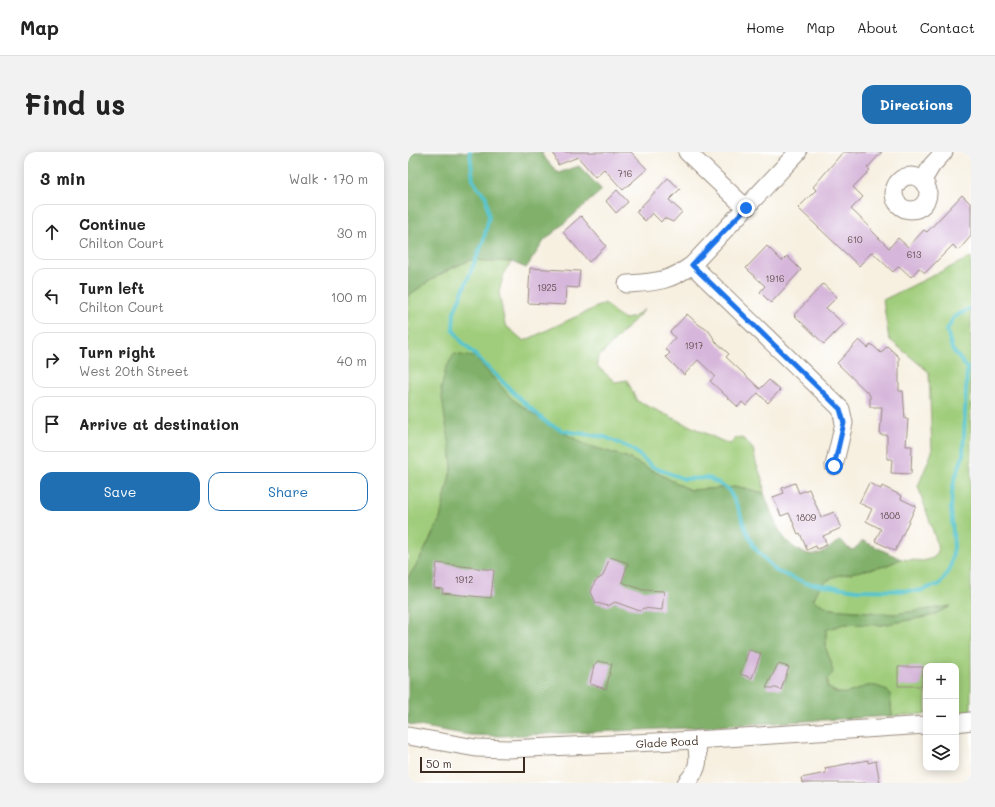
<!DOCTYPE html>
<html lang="en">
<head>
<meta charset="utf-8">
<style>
	:root { --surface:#fff; --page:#f2f2f2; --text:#222; --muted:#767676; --line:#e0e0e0; --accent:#1f6fb2 }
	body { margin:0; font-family:Mali,sans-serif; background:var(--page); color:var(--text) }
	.controls { position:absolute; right:12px; bottom:12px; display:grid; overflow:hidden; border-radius:8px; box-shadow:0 2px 10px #0003 }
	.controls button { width:36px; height:36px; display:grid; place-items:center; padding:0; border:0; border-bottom:1px solid var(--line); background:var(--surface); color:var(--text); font:20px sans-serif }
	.scale { position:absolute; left:12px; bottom:10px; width:105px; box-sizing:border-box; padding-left:4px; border:2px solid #3b2a1e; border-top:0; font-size:11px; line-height:14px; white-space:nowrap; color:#3b2a1e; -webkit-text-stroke:3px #fff; paint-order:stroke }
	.stop { position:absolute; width:12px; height:12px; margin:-9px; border:3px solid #1a73e8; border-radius:50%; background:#fff }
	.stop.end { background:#1a73e8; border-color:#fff; box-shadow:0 1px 4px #0008 }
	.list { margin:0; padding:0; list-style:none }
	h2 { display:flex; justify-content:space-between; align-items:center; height:52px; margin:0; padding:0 16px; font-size:17px }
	h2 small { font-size:13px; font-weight:400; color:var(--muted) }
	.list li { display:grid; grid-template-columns:26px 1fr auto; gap:12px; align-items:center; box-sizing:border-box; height:56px; margin:0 8px 8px; padding:0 8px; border:1px solid var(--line); border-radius:12px }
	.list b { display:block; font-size:15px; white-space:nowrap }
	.list p { margin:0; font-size:13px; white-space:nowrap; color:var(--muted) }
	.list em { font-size:13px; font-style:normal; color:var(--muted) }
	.actions { display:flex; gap:8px; padding:12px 16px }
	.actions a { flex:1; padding:9px 0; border:1px solid var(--accent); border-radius:12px; text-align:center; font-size:14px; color:var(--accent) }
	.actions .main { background:var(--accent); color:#fff }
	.icon { flex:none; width:22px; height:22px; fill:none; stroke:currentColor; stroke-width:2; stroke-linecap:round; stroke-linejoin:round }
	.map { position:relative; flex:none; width:563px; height:631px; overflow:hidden; border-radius:12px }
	header { display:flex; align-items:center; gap:24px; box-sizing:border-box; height:56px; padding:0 20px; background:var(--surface); border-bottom:1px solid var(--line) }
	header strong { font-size:19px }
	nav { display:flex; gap:22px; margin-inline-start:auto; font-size:14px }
	.intro { display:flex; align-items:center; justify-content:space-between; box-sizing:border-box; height:96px; padding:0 24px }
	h1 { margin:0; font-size:28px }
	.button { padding:10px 18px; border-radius:12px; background:var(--accent); color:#fff; font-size:14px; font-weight:700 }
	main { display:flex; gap:24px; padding:0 24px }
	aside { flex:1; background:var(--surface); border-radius:12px; box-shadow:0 2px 10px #0003 }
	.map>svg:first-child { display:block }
	.green { fill:#a0cd7b; stroke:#6e7c4c }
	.forest { fill:#80b06b; stroke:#5e6d44 }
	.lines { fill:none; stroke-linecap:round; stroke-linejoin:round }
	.stream { stroke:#57c4cd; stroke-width:4 }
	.building { fill:#d6b6da }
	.minor-casing { stroke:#998d80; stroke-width:19 }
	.minor { stroke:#fff; stroke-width:17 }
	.route { stroke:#1a73e8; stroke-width:5 }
	.labels { text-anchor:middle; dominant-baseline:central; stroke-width:3; stroke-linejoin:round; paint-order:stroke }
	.number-label { font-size:9px; fill:#624d4d }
	.street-label { font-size:11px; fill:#3b2a1e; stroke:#fff }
</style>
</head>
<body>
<header>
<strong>Map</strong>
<nav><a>Home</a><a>Map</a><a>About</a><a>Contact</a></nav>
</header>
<div class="intro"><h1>Find us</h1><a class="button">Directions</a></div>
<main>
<aside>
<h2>3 min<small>Walk · 170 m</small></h2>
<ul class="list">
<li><svg class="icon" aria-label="ahead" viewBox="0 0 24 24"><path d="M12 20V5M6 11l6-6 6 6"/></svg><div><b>Continue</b><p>Chilton Court</p></div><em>30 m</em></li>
<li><svg class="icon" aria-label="left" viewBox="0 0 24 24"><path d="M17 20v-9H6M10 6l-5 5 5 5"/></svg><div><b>Turn left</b><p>Chilton Court</p></div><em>100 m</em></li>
<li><svg class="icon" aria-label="right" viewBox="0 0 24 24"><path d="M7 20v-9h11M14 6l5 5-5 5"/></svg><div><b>Turn right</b><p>West 20th Street</p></div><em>40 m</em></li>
<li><svg class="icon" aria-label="arrive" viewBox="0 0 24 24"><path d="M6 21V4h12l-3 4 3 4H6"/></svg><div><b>Arrive at destination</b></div></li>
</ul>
<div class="actions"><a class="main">Save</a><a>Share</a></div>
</aside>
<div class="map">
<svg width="563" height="631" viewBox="0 0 563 631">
	<rect width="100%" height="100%" fill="#fff"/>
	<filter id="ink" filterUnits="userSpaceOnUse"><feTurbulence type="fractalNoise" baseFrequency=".025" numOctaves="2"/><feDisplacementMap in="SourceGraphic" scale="8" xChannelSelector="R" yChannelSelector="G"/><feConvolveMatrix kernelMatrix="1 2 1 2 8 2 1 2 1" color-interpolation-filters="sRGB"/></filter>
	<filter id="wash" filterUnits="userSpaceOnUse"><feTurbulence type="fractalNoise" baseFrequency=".012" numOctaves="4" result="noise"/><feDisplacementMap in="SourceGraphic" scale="16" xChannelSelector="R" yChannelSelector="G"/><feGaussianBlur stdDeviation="0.9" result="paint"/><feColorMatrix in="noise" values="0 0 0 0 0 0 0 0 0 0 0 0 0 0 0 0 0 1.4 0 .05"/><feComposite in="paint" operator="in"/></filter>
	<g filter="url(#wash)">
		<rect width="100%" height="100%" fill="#f7f0e1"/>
		<g class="green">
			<path d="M563,105V558L548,561V514H518V562L484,564L482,541C457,523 452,544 430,541C427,540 422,536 419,535V527L423,510L418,497V478L436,472L474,473L523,464L541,455L486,462L423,457L405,449L413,432L428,424L477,414L493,407L515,409L525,406L530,400L528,388L510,334L524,300L521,220L481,187L475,148Z"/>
			<path d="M63,108L104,110L97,118L91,140L97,173L116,189L197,151C213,168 217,173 237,157L189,207V214L207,230L219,228L229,249L314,289L322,292L329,285L336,287L345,297L348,311L355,329L356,341L331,335L282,338L218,305L178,293L138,271L104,247L67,206L42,294L44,314L32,367L12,407L0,426V144C20,129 40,117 63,108Z"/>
		</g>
		<g class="forest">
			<path d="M0,0H135L134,3L150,21L171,14L194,38L136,89L118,116L104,110L63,108L43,116L18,131L0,144Z"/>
			<path d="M46,202L67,205L104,247L138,271L178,293L218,305L282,338L331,335L356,341C365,364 371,392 397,401C403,403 409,403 415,400C422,397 426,391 433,388L440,396L445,398L455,389L493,407L477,414L428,424L413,432L405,448L423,457L486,462L543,454L523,464L474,473L436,472L418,478V497L423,510L425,521L419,527V535C422,537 427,540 430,541C452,544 457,523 482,541L484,564L277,576L92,584L61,583L0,572V426L12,407L32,367L44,314L42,294L37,267L33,237L38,216Z"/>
		</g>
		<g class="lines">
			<path class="stream" d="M62,0L65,29L78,45L81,65L75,90L46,160L45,178L55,191L107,242L139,271L156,279L197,285L224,297L245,315L276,327L301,326L320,337L330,355L337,376L346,395L368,419L398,431L449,438L511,439L532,432L542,417L546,395L543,356L544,341L546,329L555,304L559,216L544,197L539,178L546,165L563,156"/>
		</g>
		<g id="blocks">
			<g class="building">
				<path d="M145,0H223L239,17L215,38L196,17L187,25L170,5L150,13Z"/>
				<path d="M435,0H474L459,16L462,18L445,35L455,45L443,57L464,77L463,78L481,96L490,86L500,95L516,78L519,80L554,43L563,52V84L550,99L545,93L517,121L511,116L503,125L491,114L485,120L464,100L451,114L390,56L408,38L405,35Z"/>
				<path d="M260,26L272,37L261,48L274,60L265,70L256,66L253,70L244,61L237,69L228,60Z"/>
				<path d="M209,38L220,50L208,61L198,49Z"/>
				<path d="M173,64L198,94L181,110L155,80Z"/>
				<path d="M359,94L374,109L379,104L393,118L363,151L352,140L357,134L338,116Z"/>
				<path d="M122,116L172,119L170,136L158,135L157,153L120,151Z"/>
				<path d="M415,132L429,145L418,156L436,172L416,192L386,163Z"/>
				<path d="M279,162L290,172L301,179L308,190L321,202L318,205L352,237L361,228L372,238L360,251L350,241L338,254L334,250L330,255L302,229L307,224L290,208L276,223L258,205L262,201L257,197L267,186L262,180Z"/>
				<path d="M451,188L460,196L463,192L473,201L479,194L491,205V239H495L497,267H500L498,294H504L503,322L483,321L484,307H479V283H472L474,255H462V243L429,211Z"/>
				<path d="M387,331L391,341L401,337L413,365L426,360L433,376L415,384L419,393L409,397L408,394L399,398L392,381L390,382L381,361L373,364L365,345L376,341L374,336Z"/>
				<path d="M461,331L473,337L474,334L494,344L493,347L508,354L487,399L467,389L473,377L458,369L464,357L451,351Z"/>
				<path d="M202,405L220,411L214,430L235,438L256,439L254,458L235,456L232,459L207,450L200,454L188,451L183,440L187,429L195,424Z"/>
				<path d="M29,411L86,418L83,446L34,441L35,437L26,436Z"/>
				<path d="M341,498L353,501L344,526L332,522Z"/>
				<path d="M190,509L204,512L198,537L182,532L186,513Z"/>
				<path d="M370,512L381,515L373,538L368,536H358Z"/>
				<path d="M490,515H515L514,534H490Z"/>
				<path d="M460,608V611L468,609L472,631H394L393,626L418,621L417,616Z"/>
			</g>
		</g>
	</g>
	<g filter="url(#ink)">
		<use href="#blocks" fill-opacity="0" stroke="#998d80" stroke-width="1"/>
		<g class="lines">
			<defs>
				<g id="minor">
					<path d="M279,0L338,56"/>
					<circle cx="503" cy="41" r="17"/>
					<path d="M515,28L524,13L536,0"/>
					<path d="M284,113L433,257L436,271L426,314"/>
					<path d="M219,132C247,130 261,130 284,113L390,0"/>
					<path d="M548,571L563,569"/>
					<path d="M0,584L68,596L100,597L288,588L518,573"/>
					<path d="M278,631C292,616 291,608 288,588"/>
				</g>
			</defs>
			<use href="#minor" class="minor-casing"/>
			<use href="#minor" class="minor"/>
		</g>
	</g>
	<g class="lines" filter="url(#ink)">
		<path class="route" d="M338,56L284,113L432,257L436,271L426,314"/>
	</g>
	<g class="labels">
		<g class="number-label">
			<text x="217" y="21">716</text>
			<text x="447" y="87">610</text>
			<text x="506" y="102">613</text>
			<text x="367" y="126">1916</text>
			<text x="139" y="135">1925</text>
			<text x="286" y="193">1917</text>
			<text x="482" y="363">1808</text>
			<text x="398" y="365">1809</text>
			<text x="56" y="427">1912</text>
		</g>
		<g class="street-label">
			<text transform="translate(259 590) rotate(-3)">Glade Road</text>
		</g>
	</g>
</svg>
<div class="controls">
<button>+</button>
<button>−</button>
<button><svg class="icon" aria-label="layers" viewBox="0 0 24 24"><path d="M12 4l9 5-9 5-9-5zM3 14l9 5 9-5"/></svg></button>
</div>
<div class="scale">50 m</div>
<div class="stop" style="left:426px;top:314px"></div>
<div class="stop end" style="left:338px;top:56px"></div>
</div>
</main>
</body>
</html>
